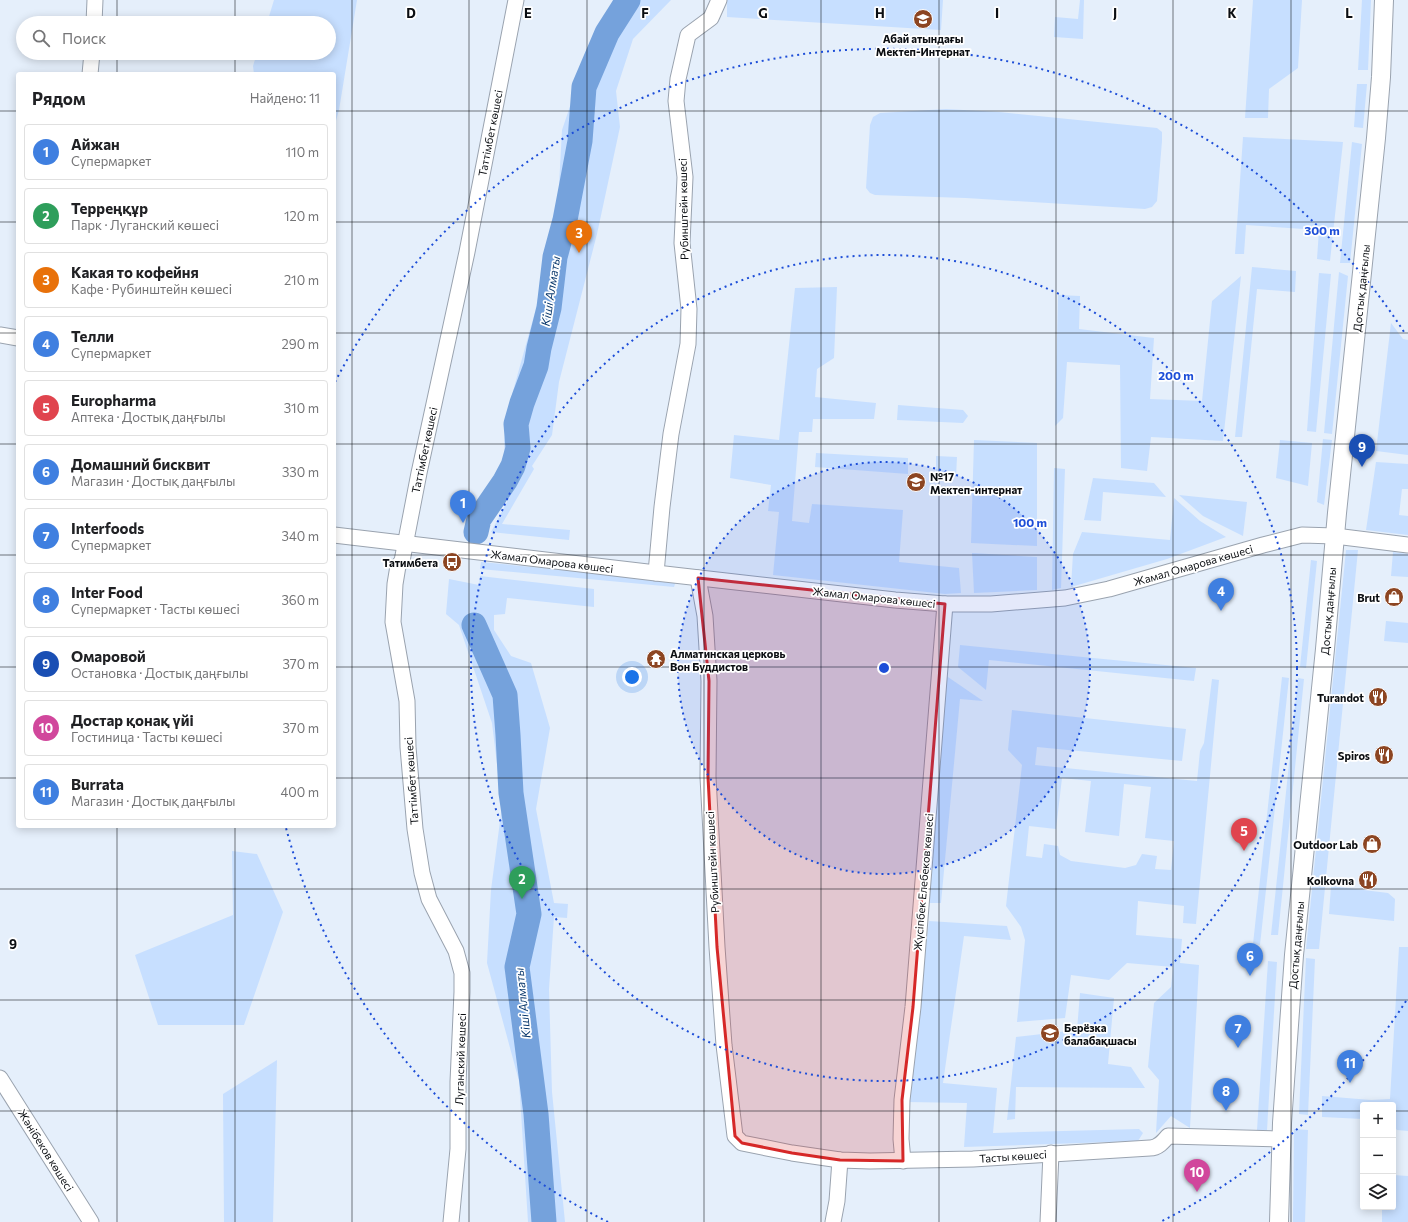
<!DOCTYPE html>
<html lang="ru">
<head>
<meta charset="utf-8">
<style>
	:root { --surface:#fff; --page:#f6f6f6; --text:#202124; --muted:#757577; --line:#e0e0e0; --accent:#2563eb }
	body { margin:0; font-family:Commissioner,sans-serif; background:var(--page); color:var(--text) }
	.controls { position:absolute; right:12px; bottom:12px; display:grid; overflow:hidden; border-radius:4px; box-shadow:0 2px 10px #0003 }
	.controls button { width:36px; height:36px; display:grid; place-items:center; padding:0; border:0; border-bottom:1px solid var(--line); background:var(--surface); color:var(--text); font:20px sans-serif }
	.you { position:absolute; left:632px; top:677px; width:14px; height:14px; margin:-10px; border:3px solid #fff; border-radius:50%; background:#1a73e8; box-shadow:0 0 0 6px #1a73e833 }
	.badge { display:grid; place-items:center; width:26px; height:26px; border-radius:50%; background:var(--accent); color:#fff; font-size:13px; font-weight:700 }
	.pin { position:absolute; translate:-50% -33px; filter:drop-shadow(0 1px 2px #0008) }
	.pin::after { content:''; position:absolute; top:21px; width:14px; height:12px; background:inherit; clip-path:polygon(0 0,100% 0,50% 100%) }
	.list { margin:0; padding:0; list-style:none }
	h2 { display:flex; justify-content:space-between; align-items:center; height:52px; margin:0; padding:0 16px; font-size:17px }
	h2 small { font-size:13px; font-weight:400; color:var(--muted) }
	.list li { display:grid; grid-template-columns:26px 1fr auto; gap:12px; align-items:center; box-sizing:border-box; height:56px; margin:0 8px 8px; padding:0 8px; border:1px solid var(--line); border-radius:4px }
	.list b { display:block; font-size:15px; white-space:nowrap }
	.list p { margin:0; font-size:13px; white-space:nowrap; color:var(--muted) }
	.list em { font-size:13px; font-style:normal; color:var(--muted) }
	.icon { flex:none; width:22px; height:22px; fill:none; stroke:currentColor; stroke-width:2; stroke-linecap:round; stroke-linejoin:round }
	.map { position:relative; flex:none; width:1408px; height:1222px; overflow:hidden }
	.search { position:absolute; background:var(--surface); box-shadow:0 2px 10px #0003; left:16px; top:16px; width:320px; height:44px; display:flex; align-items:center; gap:10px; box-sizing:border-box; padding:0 14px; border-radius:22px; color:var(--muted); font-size:15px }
	.panel { position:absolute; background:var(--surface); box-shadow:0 2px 10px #0003; left:16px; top:72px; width:320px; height:756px; border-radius:4px }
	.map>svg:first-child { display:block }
	.green { fill:#c7dfff; fill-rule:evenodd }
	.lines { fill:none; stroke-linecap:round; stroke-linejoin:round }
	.river { stroke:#75a2dc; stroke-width:25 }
	.minor-casing { stroke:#9aa3af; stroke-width:17 }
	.major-casing { stroke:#9aa3af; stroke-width:20 }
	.minor { stroke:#fff; stroke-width:15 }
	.major { stroke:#fff; stroke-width:18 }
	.marked { fill:#d62828; fill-opacity:0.2; stroke:#d62828; stroke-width:3; stroke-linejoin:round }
	.grid { fill:none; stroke:#0b0e12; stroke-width:1; stroke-opacity:0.55 }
	.ring { fill:none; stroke:#1d4ed8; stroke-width:2; stroke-dasharray:2 4 }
	.labels { text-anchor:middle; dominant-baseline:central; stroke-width:3.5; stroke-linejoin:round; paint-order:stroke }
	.poi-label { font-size:11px; font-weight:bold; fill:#0b0e12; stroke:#fff; text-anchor:end }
	.street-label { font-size:11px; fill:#0b0e12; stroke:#fff }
	.water-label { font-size:12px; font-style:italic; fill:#0b396d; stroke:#fff }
	.grid-label { font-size:13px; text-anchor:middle; font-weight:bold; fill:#0b0e12; stroke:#fff; stroke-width:3.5; stroke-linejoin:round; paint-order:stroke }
	.centre { fill:#1d4ed8; stroke:#fff; stroke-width:2 }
	.ring-label { font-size:12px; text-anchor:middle; font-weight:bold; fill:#1d4ed8; stroke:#fff; stroke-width:3.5; stroke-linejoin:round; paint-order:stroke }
</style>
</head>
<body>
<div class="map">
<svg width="1408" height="1222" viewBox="0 0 1408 1222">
	<rect width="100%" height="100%" fill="#e5effb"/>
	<g class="green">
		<path d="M274,0H357L339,110L334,128V74H254L253,66L257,53H329V23H267Z"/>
		<path d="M613,0H671L633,39L616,91L620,127L597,234L559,382L552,435L532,466L534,469L502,524L570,530L569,540L491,532L508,500L486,494L505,467L504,441L513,391L535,312L558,204L562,130L586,59Z"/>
		<path d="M727,0H943L941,30L727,17Z"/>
		<path d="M1080,0H1084L1083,39L1054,37L1055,17L1078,19Z"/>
		<path d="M1253,0H1302L1298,68L1269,89L1268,118H1245Z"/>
		<path d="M1362,0H1371L1368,70H1358Z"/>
		<path d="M1357,84H1367L1363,128L1354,127Z"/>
		<path d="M946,109L999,112L1157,128L1162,132V141L1157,201L1152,207L1145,209L966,198L875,195L870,193L866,188L870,125L873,117L880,113Z"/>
		<path d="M1243,137L1343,142L1330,261L1317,259L1319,230L1246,225L1244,254H1235Z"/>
		<path d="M1352,142L1362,144L1350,263H1340Z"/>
		<path d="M1252,267L1296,271L1295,292L1257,289L1242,437H1235Z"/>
		<path d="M1339,272L1348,276L1332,434L1324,433Z"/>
		<path d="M1319,273L1331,274L1316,432L1307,431Z"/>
		<path d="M1241,276L1223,441L1151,437L1147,471L1121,468L1120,365L1067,362L1063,418L1055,426L1058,295L1080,296L1079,329L1154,338L1150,399L1202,401L1212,301Z"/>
		<path d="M837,287L834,358L817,369L815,397L876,403L874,419H813L812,432H799L792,521L809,523L812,504L903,510L899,562L959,568L961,593L945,594L773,575L779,512L768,511L771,485L730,478L734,435L779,440L795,288Z"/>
		<path d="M1391,323L1403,339L1408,340V455L1376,451Z"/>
		<path d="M898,405L963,410L968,416L963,423L897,420Z"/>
		<path d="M1323,439L1332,440L1324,505L1317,502Z"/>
		<path d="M974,440L1037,443V546L971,543Z"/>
		<path d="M1280,440L1312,443L1308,486L1276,478Z"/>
		<path d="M816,453L908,458V474L815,467Z"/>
		<path d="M936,456L957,457L956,477L936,475Z"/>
		<path d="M1376,462L1408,464V489H1402L1399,515L1408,516V535L1366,530Z"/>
		<path d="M1054,468L1065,469L1061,588L1052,590Z"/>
		<path d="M1093,478L1154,483L1166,497L1103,492L1101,521L1084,520Z"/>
		<path d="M1179,495L1247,502L1243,536L1203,516Z"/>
		<path d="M1174,498L1200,521L1226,537L1167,559L1071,587L1073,554L1082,532L1170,540Z"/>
		<path d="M1346,550H1358L1319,949H1306Z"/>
		<path d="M1393,552L1408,554V577L1391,576Z"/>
		<path d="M972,553L1037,557V590L974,593Z"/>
		<path d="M1311,560L1317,561L1306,668L1300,667Z"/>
		<path d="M481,562L676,581L674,587L480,569Z"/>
		<path d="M480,576L594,589V607L507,598L505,614L494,615V630L511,656L531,663L550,728L536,809L554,903L568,904L567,918L554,917L549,989L552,1092L565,1222H528L519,1081L487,963L491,890L502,806L492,723L459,625L446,614L449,579L479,585Z"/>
		<path d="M1386,621L1408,623V643L1384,641Z"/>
		<path d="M960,645L1196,668L1194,681L989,660L986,690L958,667Z"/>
		<path d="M945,675L983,701L960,699L941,903H927L932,866Z"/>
		<path d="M1282,677L1289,678L1260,945L1253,944Z"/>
		<path d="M1298,678L1304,679L1278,935H1271Z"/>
		<path d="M1212,679L1219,680L1196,924L1183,923L1184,906L1138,901L1136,935L1182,939L1180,963L1199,965L1190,1128L1171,1116L1156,1133L1159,1080L1148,1067L1154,1003L1171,987L1173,967L1127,963L1109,980L1071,975L1065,1018L1017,1022L1025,940L1021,927L1006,906L1022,765L1008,750L1012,710L1186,729L1182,761L1037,747L1035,765L1197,781L1200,751L1204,743ZM1062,778L1091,781L1085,832L1119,836L1124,784L1151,787L1145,838L1174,841L1171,870L1155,869L1157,856L1142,854L1136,865L1125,868L1071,861L1060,855L1058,846L1044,844L1042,858L1026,856L1029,826L1056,829Z"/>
		<path d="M232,851L257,854L283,912L244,1025H158L135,955L233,915Z"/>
		<path d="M1331,886L1388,893L1395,899L1394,921L1329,914Z"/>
		<path d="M929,921L1007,926L1011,940L964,936L943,1083L997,1088L993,1133L1139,1129L1143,1133L1138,1141L964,1147L967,1103L907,1102Z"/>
		<path d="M1399,947H1408V1131L1397,1130L1393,1126V1105H1363V1119L1322,1117V1096L1371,1100L1390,1099Z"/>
		<path d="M1306,958L1315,959L1308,1115L1299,1114Z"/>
		<path d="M1268,961L1277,962L1267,1130H1257Z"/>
		<path d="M1080,993L1114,998L1108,1064L1131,1067L1145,1088L1016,1087L1015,1119L1007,1120L1016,1037L1077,1030Z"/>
		<path d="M277,1060L273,1222H224L223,1094Z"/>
		<path d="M1294,1129L1308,1130L1305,1222H1293Z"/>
		<path d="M1393,1175L1408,1176V1222H1382V1207H1393Z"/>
	</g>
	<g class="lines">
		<g class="river">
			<path d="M476,532L479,519L505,481L513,466L518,448L516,424L522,403L536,366L539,348L549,308L555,257L565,220L580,141L584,87L607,33L628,0"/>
			<path d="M474,625L505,695L508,735L511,793L529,914L517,967L536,1114L544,1222"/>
		</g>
		<defs>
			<g id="minor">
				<path d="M94,23L95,0"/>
				<path d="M90,74L92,53"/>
				<path d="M0,335L18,338"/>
				<path d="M334,535L656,573L895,600L945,604H991L1065,598L1109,589L1263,545L1302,535L1335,536L1408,545"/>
				<path d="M656,573L662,507L671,434L688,344L689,309L682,243L685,177L676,101L678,79L688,35L711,18L719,0"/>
				<path d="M698,578L705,616L709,681L708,777L717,947L724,1045L735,1136L742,1143L792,1153L840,1160L870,1161L973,1159L1150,1148C1158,1148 1163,1142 1168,1136L1281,1139"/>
				<path d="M0,1078L91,1222"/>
				<path d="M903,1161L901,1139L902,1100L913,1007L945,604"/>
				<path d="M451,1222L458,1149V1082L462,992V973L456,951L429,899L422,873L415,829L408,747L407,701L393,622L395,584L398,566L402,561L419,473L467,252L516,0"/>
				<path d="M833,1222L837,1201L840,1160"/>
				<path d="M1048,1222L1051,1153"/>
			</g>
			<path id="major" d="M1279,1222L1282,1123L1294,955L1325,649L1337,513L1376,138L1381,77L1384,0"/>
		</defs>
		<use href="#minor" class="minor-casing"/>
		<use href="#major" class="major-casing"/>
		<use href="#minor" class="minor"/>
		<use href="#major" class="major"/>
	</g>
	<path class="marked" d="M698,578L945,604L913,1007L902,1100L903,1161L840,1160L792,1153L742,1143L735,1136L717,947L708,777L709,681Z"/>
	<path class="grid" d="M117,0V23M235,0V23M352,0V1222M469,0V1222M587,0V1222M704,0V1222M821,0V1222M939,0V1222M1056,0V1222M1173,0V1222M1291,0V1222M117,53V74M235,53V74M0,111H18M334,111H1408M0,222H18M334,222H1408M0,333H18M334,333H1408M0,444H18M334,444H1408M0,555H18M334,555H1408M0,667H18M334,667H1408M0,778H18M334,778H1408M117,826V1222M235,826V1222M0,889H1408M0,1000H1408M0,1111H1363M1393,1111H1408"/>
	<circle cx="884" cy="668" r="206" fill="#1d4ed8" fill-opacity=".12"/>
	<g class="ring">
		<circle cx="884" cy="668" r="206"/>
		<circle cx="884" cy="668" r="413"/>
		<path d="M1406 1001A619 619 0 0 1 1160 1222M608 1222A619 619 0 0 1 286 828M335 382A619 619 0 0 1 1406 335"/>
	</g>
	<defs>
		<symbol id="school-disc" viewBox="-11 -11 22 22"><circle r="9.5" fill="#8c4522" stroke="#fff"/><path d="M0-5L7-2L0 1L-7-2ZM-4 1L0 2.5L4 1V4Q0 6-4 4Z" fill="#fff"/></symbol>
		<symbol id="bus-disc" viewBox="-11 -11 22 22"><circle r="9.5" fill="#8c4522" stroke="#fff"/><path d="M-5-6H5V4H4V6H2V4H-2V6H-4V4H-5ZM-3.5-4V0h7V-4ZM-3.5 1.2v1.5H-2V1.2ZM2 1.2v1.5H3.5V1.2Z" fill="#fff"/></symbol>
		<symbol id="shop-disc" viewBox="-11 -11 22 22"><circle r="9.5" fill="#8c4522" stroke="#fff"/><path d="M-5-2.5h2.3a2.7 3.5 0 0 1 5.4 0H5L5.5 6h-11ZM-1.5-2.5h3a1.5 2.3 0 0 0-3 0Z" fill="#fff"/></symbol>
		<symbol id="temple-disc" viewBox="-11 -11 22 22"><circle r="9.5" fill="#8c4522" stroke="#fff"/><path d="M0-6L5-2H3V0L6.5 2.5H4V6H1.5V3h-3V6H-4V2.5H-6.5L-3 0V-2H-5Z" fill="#fff"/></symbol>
		<symbol id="restaurant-disc" viewBox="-11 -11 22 22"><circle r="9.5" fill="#8c4522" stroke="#fff"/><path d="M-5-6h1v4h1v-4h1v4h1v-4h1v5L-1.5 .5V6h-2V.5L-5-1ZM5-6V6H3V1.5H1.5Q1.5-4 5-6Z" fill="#fff"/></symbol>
	</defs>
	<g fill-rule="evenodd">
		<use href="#school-disc" x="912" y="8" width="22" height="22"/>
		<use href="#school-disc" x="905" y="471" width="22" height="22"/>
		<use href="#bus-disc" x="441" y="551" width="22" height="22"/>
		<use href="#shop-disc" x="1383" y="586" width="22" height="22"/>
		<use href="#temple-disc" x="645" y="648" width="22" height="22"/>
		<use href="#restaurant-disc" x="1367" y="686" width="22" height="22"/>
		<use href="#restaurant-disc" x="1373" y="744" width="22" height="22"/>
		<use href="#shop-disc" x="1361" y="833" width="22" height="22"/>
		<use href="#restaurant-disc" x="1357" y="869" width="22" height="22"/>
		<use href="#school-disc" x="1039" y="1022" width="22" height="22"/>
	</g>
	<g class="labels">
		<g class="poi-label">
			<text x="923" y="38" text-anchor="middle">Абай атындағы<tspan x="923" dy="13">Мектеп-Интернат</tspan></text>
			<text x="930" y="476" text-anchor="start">№17<tspan x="930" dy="13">Мектеп-интернат</tspan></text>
			<text x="438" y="562">Татимбета</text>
			<text x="1380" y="597">Brut</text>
			<text x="670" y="653" text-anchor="start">Алматинская церковь<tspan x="670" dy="13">Вон Буддистов</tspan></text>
			<text x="1364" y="697">Turandot</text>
			<text x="1370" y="755">Spiros</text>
			<text x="1358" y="844">Outdoor Lab</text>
			<text x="1354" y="880">Kolkovna</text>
			<text x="1064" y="1027" text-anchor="start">Берёзка<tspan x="1064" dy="13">балабақшасы</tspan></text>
		</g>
		<g class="street-label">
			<text transform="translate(490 133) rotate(-79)">Таттімбет көшесі</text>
			<text transform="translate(683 209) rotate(-91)">Рубинштейн көшесі</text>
			<text transform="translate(1361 288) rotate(-84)">Достық даңғылы</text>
			<text transform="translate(424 450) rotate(-78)">Таттімбет көшесі</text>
			<text transform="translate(552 561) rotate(7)">Жамал Омарова көшесі</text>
			<text transform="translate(1193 565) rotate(-16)">Жамал Омарова көшесі</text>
			<text transform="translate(874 597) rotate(6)">Жамал Омарова көшесі</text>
			<text transform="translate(1328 611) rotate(-85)">Достық даңғылы</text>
			<text transform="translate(411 781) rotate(-94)">Таттімбет көшесі</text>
			<text transform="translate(712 862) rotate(-93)">Рубинштейн көшесі</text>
			<text transform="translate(923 882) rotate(-85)">Жүсіпбек Елебеков көшесі</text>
			<text transform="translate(1296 945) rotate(-85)">Достық даңғылы</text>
			<text transform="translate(460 1059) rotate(-88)">Луганский көшесі</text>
			<text transform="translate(46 1150) rotate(58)">Жәнібеков көшесі</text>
			<text transform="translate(1013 1156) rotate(-4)">Тасты көшесі</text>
		</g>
		<g class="water-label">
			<text transform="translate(550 291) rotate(-81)">Кіші Алматы</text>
			<text transform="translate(522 1003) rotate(-96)">Кіші Алматы</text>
		</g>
	</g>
	<g class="grid-label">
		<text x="411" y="18">D</text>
		<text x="528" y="18">E</text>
		<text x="645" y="18">F</text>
		<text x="763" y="18">G</text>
		<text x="880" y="18">H</text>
		<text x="997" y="18">I</text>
		<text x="1115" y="18">J</text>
		<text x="1232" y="18">K</text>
		<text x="1349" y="18">L</text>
		<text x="13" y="949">9</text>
	</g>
	<circle cx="884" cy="668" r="6" class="centre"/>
	<g class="ring-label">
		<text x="1322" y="235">300 m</text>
		<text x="1176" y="380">200 m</text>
		<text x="1030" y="527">100 m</text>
	</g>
</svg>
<div class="controls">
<button>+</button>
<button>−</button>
<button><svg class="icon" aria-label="layers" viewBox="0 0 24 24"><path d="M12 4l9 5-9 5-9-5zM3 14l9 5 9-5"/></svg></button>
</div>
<div class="you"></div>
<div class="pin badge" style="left:463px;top:523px;background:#3f7fe0">1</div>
<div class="pin badge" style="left:522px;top:899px;background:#2e9e5b">2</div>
<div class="pin badge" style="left:579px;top:253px;background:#e8710a">3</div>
<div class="pin badge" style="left:1221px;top:611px;background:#3f7fe0">4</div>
<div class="pin badge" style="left:1244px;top:851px;background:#e0444e">5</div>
<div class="pin badge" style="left:1250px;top:976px;background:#3f7fe0">6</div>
<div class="pin badge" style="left:1238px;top:1048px;background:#3f7fe0">7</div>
<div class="pin badge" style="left:1226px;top:1111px;background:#3f7fe0">8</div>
<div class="pin badge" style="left:1362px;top:467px;background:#1a4fb4">9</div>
<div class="pin badge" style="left:1197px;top:1192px;background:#d1479c">10</div>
<div class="pin badge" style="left:1350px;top:1083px;background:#3f7fe0">11</div>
<div class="search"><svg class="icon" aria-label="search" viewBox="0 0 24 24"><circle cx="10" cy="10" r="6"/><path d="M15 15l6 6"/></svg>Поиск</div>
<section class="panel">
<h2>Рядом<small>Найдено: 11</small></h2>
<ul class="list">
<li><span class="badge" style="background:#3f7fe0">1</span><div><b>Айжан</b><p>Супермаркет</p></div><em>110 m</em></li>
<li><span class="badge" style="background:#2e9e5b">2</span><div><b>Терреңқұр</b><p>Парк · Луганский көшесі</p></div><em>120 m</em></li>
<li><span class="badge" style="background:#e8710a">3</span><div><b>Какая то кофейня</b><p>Кафе · Рубинштейн көшесі</p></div><em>210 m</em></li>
<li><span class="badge" style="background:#3f7fe0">4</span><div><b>Телли</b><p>Супермаркет</p></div><em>290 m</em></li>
<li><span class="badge" style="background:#e0444e">5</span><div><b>Europharma</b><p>Аптека · Достық даңғылы</p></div><em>310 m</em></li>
<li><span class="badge" style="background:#3f7fe0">6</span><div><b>Домашний бисквит</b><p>Магазин · Достық даңғылы</p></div><em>330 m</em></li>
<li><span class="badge" style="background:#3f7fe0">7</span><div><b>Interfoods</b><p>Супермаркет</p></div><em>340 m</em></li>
<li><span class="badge" style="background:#3f7fe0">8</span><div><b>Inter Food</b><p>Супермаркет · Тасты көшесі</p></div><em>360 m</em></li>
<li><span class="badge" style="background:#1a4fb4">9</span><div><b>Омаровой</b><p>Остановка · Достық даңғылы</p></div><em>370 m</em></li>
<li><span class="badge" style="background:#d1479c">10</span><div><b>Достар қонақ үйі</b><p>Гостиница · Тасты көшесі</p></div><em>370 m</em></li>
<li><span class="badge" style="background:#3f7fe0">11</span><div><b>Burrata</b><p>Магазин · Достық даңғылы</p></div><em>400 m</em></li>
</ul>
</section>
</div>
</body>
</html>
